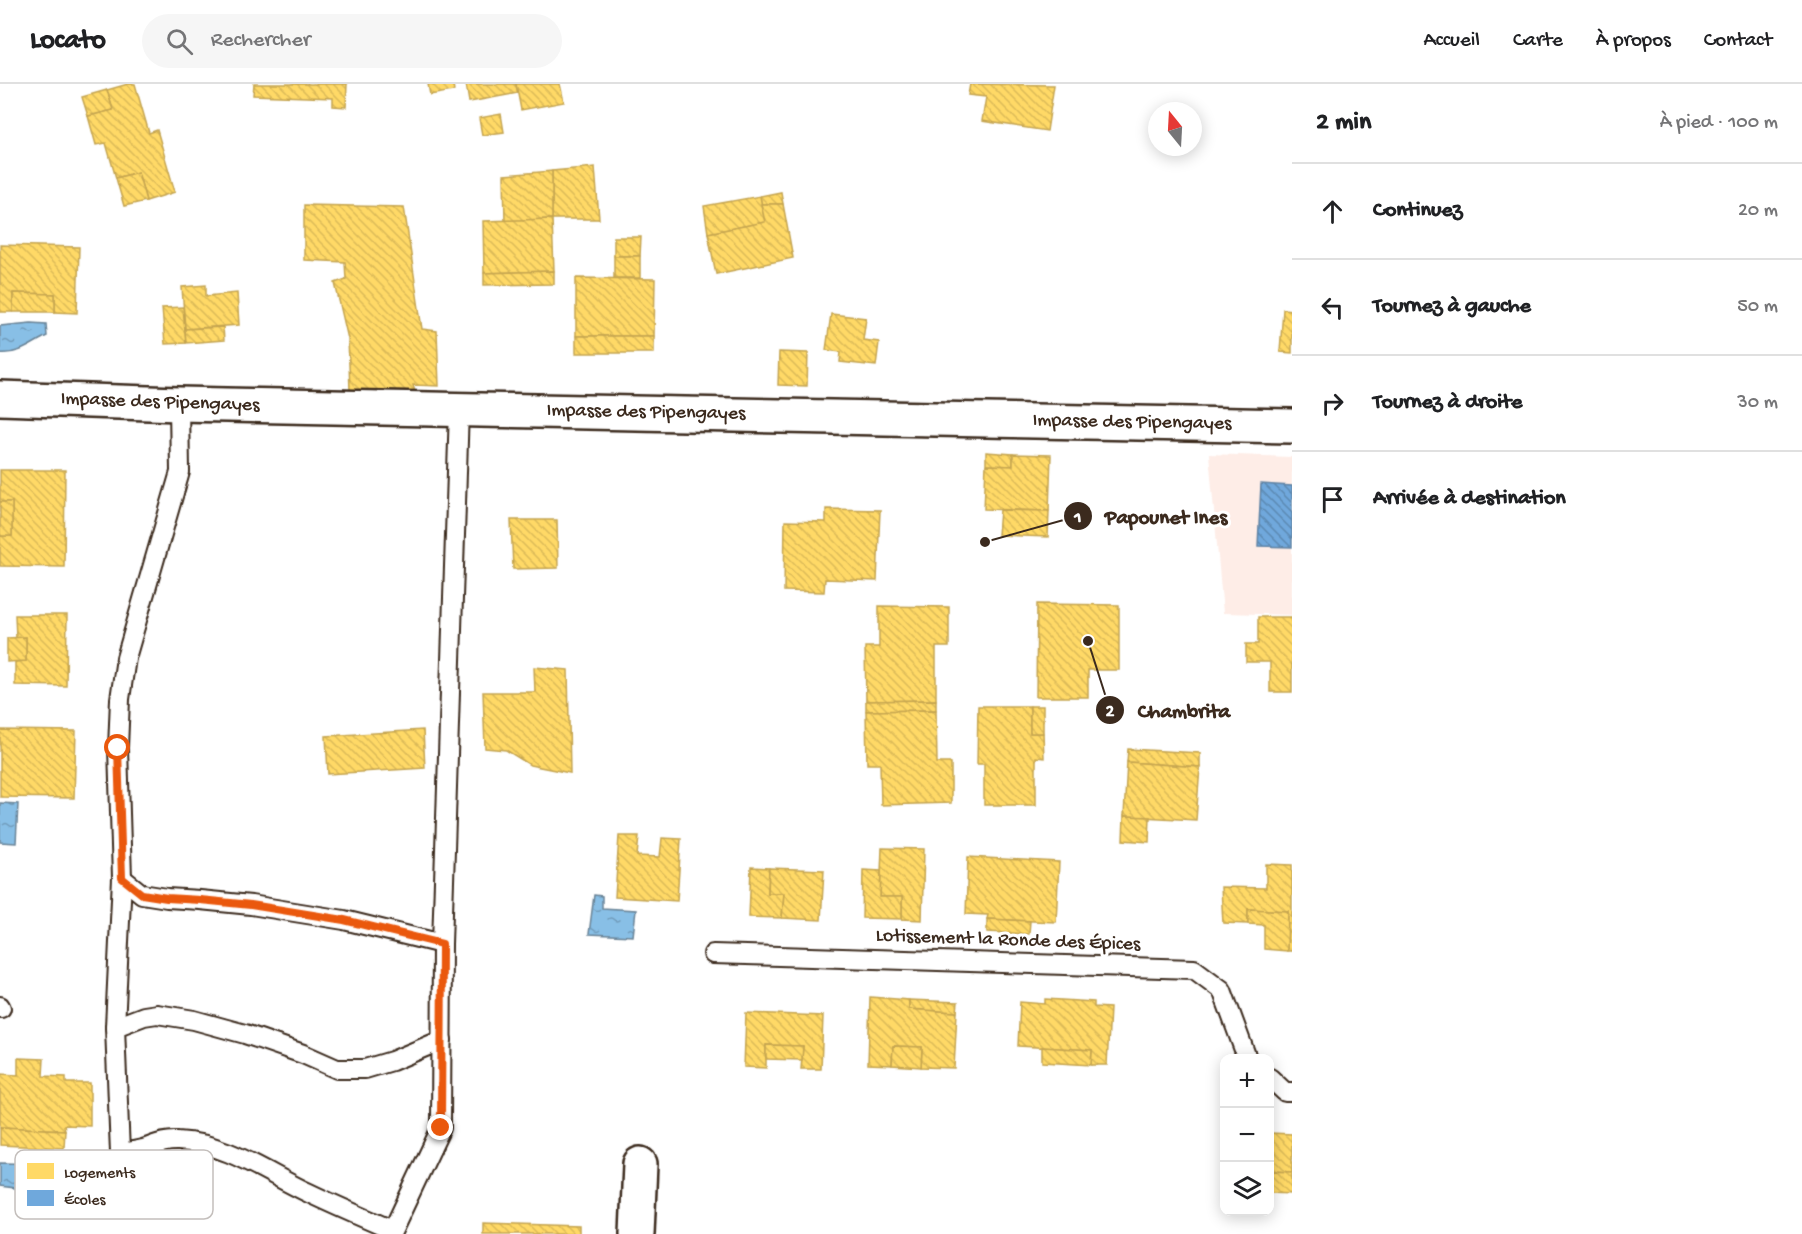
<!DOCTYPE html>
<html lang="fr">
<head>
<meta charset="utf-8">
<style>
	:root { --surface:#fff; --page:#f6f6f6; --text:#202124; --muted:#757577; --line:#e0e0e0 }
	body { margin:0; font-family:"Gochi Hand",sans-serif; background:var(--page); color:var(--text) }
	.controls { position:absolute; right:18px; bottom:18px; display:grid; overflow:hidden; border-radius:12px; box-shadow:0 3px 15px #0003 }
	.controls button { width:54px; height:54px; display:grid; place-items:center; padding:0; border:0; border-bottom:2px solid var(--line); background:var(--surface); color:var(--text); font:30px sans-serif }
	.compass { position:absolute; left:1148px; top:18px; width:54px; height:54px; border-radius:50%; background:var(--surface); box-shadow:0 3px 15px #0003; rotate:342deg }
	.stop { position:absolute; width:18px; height:18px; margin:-14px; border:4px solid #ea580c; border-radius:50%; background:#fff }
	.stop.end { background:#ea580c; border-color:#fff; box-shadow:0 2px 6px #0008 }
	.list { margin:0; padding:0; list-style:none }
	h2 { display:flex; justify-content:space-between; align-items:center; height:78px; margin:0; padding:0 24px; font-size:26px }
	h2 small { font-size:20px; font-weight:400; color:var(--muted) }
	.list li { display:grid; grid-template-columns:39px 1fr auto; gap:18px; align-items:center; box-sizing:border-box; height:96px; padding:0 24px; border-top:2px solid var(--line) }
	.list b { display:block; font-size:22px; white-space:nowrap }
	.list em { font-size:20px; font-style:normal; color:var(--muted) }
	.icon { flex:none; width:33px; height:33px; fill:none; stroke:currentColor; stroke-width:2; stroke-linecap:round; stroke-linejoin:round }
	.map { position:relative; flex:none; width:1292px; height:1150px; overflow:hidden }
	header { display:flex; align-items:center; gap:36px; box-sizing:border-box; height:84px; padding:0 30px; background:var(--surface); border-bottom:2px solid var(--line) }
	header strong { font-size:28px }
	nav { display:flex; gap:33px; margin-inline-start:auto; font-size:21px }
	.search { width:420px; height:54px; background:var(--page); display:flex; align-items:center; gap:15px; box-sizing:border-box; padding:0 21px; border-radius:33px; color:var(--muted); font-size:22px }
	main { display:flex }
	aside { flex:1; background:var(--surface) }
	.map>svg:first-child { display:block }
	.built { fill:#feede7 }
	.water { fill:url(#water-ripples); stroke:#698396; stroke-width:1.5 }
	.homes { fill:url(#homes-back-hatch); stroke:#c4a450; stroke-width:1.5 }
	.schools { fill:url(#schools-back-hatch); stroke:#5f82a3; stroke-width:1.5 }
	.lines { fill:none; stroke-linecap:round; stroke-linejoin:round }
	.lane-casing { stroke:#3b2a1e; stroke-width:22 }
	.street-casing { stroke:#3b2a1e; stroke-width:38 }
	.lane { stroke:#fff; stroke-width:18 }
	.street { stroke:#fff; stroke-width:33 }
	.route { stroke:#ea580c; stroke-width:8 }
	.labels { text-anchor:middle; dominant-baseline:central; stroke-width:6; stroke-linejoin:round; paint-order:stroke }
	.street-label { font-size:20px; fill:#3b2a1e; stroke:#fff }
	.key { fill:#fff; stroke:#c4bfbc; stroke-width:1.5 }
	.key-label { font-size:16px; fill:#3b2a1e }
	.leader { fill:none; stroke:#3b2a1e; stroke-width:2 }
	.callout-dot { fill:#3b2a1e; stroke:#fff; stroke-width:2 }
	.mark-label { font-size:18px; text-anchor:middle; font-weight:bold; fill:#fff }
	.callout-label { font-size:21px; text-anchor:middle; font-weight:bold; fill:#3b2a1e; stroke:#fff; stroke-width:6; stroke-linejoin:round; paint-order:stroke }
</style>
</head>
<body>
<header>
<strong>Locato</strong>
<div class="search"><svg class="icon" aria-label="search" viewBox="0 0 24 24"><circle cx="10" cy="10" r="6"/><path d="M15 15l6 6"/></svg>Rechercher</div>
<nav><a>Accueil</a><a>Carte</a><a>À propos</a><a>Contact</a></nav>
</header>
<main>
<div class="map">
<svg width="1292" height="1150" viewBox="0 0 1292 1150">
	<defs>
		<pattern id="water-ripples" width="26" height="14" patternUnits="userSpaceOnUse" patternTransform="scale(1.5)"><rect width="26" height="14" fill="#88bfe6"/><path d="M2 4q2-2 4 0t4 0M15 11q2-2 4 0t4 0" fill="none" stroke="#709bba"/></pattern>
		<pattern id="homes-back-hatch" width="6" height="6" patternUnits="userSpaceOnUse" patternTransform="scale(1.5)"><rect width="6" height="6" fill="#ffd966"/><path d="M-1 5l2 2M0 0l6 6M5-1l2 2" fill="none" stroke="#dbba58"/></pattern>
		<pattern id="schools-back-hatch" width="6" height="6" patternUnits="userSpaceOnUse" patternTransform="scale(1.5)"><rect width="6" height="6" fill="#6fa8dc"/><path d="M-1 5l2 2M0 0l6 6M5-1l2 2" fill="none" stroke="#5c89b2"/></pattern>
	</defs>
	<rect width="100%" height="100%" fill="#fff"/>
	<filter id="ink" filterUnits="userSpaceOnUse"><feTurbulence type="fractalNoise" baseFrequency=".0167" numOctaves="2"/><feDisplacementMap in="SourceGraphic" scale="12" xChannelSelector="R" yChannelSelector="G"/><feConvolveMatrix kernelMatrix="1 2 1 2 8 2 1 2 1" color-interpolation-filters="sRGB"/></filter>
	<g filter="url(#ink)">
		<path class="built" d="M1209,370L1292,373V531L1223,529Z"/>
		<g class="water">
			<path d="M31,239L46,240L47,252C31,260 19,271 0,269V242Z"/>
			<path d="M0,719L18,720L16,759L0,758Z"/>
			<path d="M594,811L602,812V824L636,826L633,852L589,850Z"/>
			<path d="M0,1079L52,1080V1109L39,1108L32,1110L23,1108L15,1104L0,1102Z"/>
		</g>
		<g class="homes">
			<path d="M128,0H135L149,49L157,46L175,108L146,117L138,88L116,94L106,59L96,61L88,32L113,26L107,6Z"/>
			<path d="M254,0H347L346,23L333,22V14L253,11Z"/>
			<path d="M428,0H453L454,7L430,11Z"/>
			<path d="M466,0H516L518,9L469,18Z"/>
			<path d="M516,0H560L564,18L521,26Z"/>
			<path d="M970,0L1054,1L1047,47L982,37L986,13L968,11Z"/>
			<path d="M107,6L113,26L88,32L82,13Z"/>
			<path d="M501,30L504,48L482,51L479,34Z"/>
			<path d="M595,83L599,135H552V87Z"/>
			<path d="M552,87V135L505,137L504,91Z"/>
			<path d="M138,88L146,117L124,122L116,94Z"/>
			<path d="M781,108L783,120H761L760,112Z"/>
			<path d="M760,112L765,138L708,149L704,122Z"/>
			<path d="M761,120H783L793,174L716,190L708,149L765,138Z"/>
			<path d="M304,121L404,123L422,245L437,247L439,302L413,301L415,308L350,306L348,255L335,199L346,195L345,178L304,176Z"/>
			<path d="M552,135L554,187L484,189L483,137Z"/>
			<path d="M614,153H641L640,172H614Z"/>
			<path d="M0,161L79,163L77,229L55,228V210L13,209V228H0Z"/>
			<rect x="614" y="172" width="26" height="22"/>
			<path d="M554,187V200L484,201V189Z"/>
			<path d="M576,194L655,195L654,252H576Z"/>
			<path d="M206,201V212L237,209L239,241L185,245L182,203Z"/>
			<path d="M13,209L55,210V228H13Z"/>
			<path d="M183,223L186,259L165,260L162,224Z"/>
			<path d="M1283,225L1292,226V269L1280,268Z"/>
			<path d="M831,230L866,234L863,256L879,258L876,282L840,278L841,268L826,266Z"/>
			<path d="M223,243L224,256L186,259L185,245Z"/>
			<rect x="576" y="252" width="78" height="17"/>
			<path d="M779,268L808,269L807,302L778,301Z"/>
			<path d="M986,368L1013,370V382L986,381Z"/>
			<path d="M1013,370L1051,371L1049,427L984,425L986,381L1013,382Z"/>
			<path d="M0,386H65L64,483L0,482V452H12V418H0Z"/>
			<rect x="0" y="418" width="12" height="34"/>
			<path d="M826,425L880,426L877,497L825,495L824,508L784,507L785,437L826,438Z"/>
			<path d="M1000,426L1049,427L1048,453L998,451Z"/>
			<path d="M511,436H557L558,484L513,485Z"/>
			<path d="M1037,520L1119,521V586H1088V613H1036Z"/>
			<path d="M879,522L949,523V563H936V616L866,617L865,563H879Z"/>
			<path d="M15,531H67L66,602L15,601V578L26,577V553L16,554Z"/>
			<path d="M1258,533H1292V608H1270V578H1246V560H1258Z"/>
			<path d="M26,553V577L7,578V554Z"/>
			<path d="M534,583L568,586L570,689L530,681L506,666L485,664L483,608H535Z"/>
			<path d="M936,616V626L866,627V617Z"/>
			<path d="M978,622H1030V649H1043L1044,674L1036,673V721H984V680H977Z"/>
			<rect x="1030" y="622" width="13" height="27"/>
			<path d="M936,626L937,679H951V719L881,721L880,680H867L866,627Z"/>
			<path d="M0,646L76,647L74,714L0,713Z"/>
			<path d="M423,646L425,684L328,690L326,652Z"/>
			<path d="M1128,665L1200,669V683L1127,678Z"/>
			<path d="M1127,678L1200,683L1196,736L1124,732Z"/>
			<path d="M1124,732L1150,733L1149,758L1123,756Z"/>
			<path d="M619,752H639L637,772L660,773L662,754L681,755L677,817L615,813Z"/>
			<path d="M882,764L924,765L922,836L902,835V813H880Z"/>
			<path d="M968,773L1059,778L1056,838L987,835L988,831L966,830Z"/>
			<path d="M1266,780L1292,781V867H1287L1288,827L1248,825V840L1223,839L1221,803L1266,804Z"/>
			<path d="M751,783L769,784L768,809H784L782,834L749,833Z"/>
			<path d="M769,784L824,786L821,836L782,834L784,809H768Z"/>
			<path d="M863,786L881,787L880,813H902V835L862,834Z"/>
			<path d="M1248,825L1288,827L1287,867L1264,865V841L1248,840Z"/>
			<path d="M987,835L1030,837L1029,850L987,848Z"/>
			<path d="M870,913L909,916V925L957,928L954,984L921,983L922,963L893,962L892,981L868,980Z"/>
			<path d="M1045,915L1094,918V923L1110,924L1107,981H1091L1092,966L1018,962L1020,918L1045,920Z"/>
			<path d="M909,916L958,918L957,928L909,925Z"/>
			<path d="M746,929L823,932L821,985H801L803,962L766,961V984L744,983Z"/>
			<path d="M766,961L803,962L802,976L766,975Z"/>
			<path d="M893,962L922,963L921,983L892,981Z"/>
			<path d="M1042,963L1092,966L1091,981L1042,978Z"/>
			<path d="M18,974L44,975L43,992L66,993V999H90V1042L64,1041L65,1046L0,1043V990L18,991Z"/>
			<path d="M0,1043L65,1046L64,1064L0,1061Z"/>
			<path d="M1270,1049L1292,1050V1088L1270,1087Z"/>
			<path d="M1270,1087L1292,1088V1110L1270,1109Z"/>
			<path d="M483,1139L579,1142V1150H483Z"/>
		</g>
		<path class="schools" d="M1261,400L1292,402V463L1258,462Z"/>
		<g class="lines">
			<defs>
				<g id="lane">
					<path d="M179,320L180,388L126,574L120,615L118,664L122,794L115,943L120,1069C128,1068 135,1067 143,1065C155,1061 165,1056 178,1057C227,1059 266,1089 309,1109C336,1122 364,1134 392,1146"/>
					<path d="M122,794L142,810L167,814L200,816L251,821L344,836L442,860"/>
					<path d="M713,870L1194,885L1222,906L1247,974"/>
					<path d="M0,922L1,924"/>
					<path d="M115,943L144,932L157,930L194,936L245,950L303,970L337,985H365L392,977L442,956"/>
					<path d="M1270,994L1285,1008H1292"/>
					<path d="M391,1150L441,1044L442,860L459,325"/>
				</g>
				<g id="street">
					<path d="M0,314L179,320L1292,342"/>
					<path d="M637,1150L640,1080"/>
				</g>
			</defs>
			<use href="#lane" class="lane-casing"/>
			<use href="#street" class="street-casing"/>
			<use href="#lane" class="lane"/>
			<use href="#street" class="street"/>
		</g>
	</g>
	<g class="lines" filter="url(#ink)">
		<path class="route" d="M118,664L122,794L142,810L167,814L200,816L251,821L344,836L442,860L441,1044"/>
	</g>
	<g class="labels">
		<g class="street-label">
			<text transform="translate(160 319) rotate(2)">Impasse des Pipengayes</text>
			<text transform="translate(646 329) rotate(1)">Impasse des Pipengayes</text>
			<text transform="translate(1132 339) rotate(1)">Impasse des Pipengayes</text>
			<text transform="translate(1008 857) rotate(2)">Lotissement la Ronde des Épices</text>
		</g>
	</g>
	<rect x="15" y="1066" width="198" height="69" rx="9" class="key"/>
	<rect x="27" y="1079" width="27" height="16" fill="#ffd966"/>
	<rect x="27" y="1106" width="27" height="16" fill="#6fa8dc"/>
	<g class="key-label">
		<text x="64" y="1093">Logements</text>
		<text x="64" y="1120">Écoles</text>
	</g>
	<path class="leader" d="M985 458L1078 432M1088 557L1110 626"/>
	<g class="callout-dot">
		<circle cx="985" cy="458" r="6"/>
		<circle cx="1088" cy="557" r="6"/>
		<circle cx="1078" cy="432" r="15"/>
		<circle cx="1110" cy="626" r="15"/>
	</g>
	<g class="mark-label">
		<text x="1078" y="438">1</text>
		<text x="1110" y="632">2</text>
	</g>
	<g class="callout-label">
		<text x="1166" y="439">Papounet Ines</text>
		<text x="1184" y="633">Chambrita</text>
	</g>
</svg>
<div class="controls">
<button>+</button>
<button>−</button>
<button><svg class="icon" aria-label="layers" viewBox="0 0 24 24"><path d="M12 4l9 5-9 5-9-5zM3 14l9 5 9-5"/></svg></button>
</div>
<svg class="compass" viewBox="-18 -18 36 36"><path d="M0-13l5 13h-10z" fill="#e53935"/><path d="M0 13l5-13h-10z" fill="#757577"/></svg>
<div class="stop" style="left:118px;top:664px"></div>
<div class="stop end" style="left:441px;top:1044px"></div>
</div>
<aside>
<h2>2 min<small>À pied · 100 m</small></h2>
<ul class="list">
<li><svg class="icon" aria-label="ahead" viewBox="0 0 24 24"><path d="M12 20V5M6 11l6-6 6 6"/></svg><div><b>Continuez</b></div><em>20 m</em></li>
<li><svg class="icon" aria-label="left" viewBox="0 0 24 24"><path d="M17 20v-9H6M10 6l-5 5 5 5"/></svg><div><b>Tournez à gauche</b></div><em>50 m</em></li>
<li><svg class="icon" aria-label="right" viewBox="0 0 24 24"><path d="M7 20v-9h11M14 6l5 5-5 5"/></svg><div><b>Tournez à droite</b></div><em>30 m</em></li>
<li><svg class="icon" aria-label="arrive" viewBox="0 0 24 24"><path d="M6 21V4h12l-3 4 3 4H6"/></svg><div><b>Arrivée à destination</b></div></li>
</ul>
</aside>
</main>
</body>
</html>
